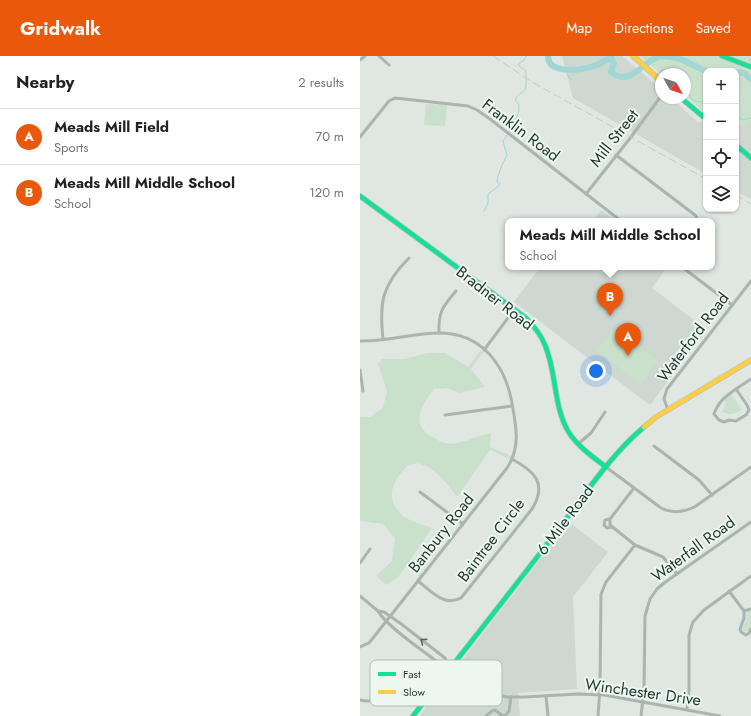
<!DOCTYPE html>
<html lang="en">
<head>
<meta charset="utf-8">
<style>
	:root { --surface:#fff; --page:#f6f6f6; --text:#222; --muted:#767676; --line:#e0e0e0; --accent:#ea580c }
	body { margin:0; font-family:Jost,sans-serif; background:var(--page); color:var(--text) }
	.controls { position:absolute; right:12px; top:12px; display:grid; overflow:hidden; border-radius:8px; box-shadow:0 1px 3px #0004 }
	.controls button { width:36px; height:36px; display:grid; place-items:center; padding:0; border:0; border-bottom:1px solid var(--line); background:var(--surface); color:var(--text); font:20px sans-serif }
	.compass { position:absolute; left:295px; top:12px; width:36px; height:36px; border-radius:50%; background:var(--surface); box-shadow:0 1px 3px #0004; rotate:130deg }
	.you { position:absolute; left:236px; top:315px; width:14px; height:14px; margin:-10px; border:3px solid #fff; border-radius:50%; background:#1a73e8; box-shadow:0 0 0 6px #1a73e833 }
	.badge { display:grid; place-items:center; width:26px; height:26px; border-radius:50%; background:var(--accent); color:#fff; font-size:13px; font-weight:700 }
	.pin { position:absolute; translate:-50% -33px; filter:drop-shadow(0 1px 2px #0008) }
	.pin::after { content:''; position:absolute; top:21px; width:14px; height:12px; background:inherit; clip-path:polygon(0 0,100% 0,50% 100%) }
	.popup { position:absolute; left:145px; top:162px; width:210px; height:52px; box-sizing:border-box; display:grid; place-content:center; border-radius:8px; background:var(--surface); filter:drop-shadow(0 1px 3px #0005); font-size:13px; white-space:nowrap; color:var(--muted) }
	.popup b { font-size:15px; color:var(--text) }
	.popup::after { content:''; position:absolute; left:50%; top:100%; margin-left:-8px; border:8px solid transparent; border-top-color:var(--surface) }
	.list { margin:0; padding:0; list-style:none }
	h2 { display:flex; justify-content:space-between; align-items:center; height:52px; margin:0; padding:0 16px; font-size:17px }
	h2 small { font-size:13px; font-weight:400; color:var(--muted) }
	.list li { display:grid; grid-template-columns:26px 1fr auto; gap:12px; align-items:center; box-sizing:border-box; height:56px; padding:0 16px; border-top:1px solid var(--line) }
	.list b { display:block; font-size:15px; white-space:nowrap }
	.list p { margin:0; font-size:13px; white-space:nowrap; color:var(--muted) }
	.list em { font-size:13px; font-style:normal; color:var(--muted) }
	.icon { flex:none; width:22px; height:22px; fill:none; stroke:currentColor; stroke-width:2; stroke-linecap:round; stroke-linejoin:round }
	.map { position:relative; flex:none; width:391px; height:660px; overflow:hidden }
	header { display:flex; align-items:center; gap:24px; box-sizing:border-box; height:56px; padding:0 20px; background:var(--accent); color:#fff }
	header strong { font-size:19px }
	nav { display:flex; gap:22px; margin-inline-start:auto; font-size:14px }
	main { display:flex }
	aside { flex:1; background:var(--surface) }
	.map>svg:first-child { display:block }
	.built { fill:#ced8d1 }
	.green { fill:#c9e0cb }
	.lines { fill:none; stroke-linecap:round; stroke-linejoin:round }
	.stream { stroke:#a0d6d3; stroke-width:1 }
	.river { stroke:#a0d6d3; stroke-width:6 }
	.fast-casing { stroke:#bac3bd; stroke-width:6 }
	.slow-casing { stroke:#bac3bd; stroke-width:6 }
	.street { stroke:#aab4b0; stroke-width:3 }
	.fast { stroke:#16e098; stroke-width:4.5 }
	.slow { stroke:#ffcf43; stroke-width:4.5 }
	.rail { stroke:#c5c9c7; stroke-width:1; stroke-dasharray:8 4; stroke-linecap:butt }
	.oneway { stroke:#576a61 }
	.labels { text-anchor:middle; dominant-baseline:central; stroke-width:4; stroke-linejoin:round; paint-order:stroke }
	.street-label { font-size:16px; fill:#1f382c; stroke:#edf6f0 }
	.key { fill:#edf6f0; stroke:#afbdb5; stroke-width:1 }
	.key-label { font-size:11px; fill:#1f382c }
</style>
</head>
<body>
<header>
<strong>Gridwalk</strong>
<nav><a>Map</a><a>Directions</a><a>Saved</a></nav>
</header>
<main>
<aside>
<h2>Nearby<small>2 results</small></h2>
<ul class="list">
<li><span class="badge">A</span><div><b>Meads Mill Field</b><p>Sports</p></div><em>70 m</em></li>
<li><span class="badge">B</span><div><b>Meads Mill Middle School</b><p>School</p></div><em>120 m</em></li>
</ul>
</aside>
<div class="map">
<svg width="391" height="660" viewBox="0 0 391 660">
	<rect width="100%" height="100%" fill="#e0e6e2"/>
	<g class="built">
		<path d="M202,0H262L301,33V42H311L339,67L346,62V118L213,42Z"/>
		<path d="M376,64L384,70L391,64V143L376,135Z"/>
		<path d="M241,154L256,165H233Z"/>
		<path d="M180,211H307L292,232L347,274L290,349L154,246Z"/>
		<path d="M209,466L248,496L213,541L217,633L158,637L160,660H59Z"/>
	</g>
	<g class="green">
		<path d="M281,0H391V64L384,70L376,64V15H346V58L325,39V18H301Z"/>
		<path d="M66,48L87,49L85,70L64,69Z"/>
		<path d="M254,272L298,305L281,328L237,295Z"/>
		<path d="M121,294L123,296L111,313L125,331L99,337L88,332L74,333C61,349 49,369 74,382C79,385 86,388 92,388C105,386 118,380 131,377L130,391L151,400L150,403L130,394L97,441C88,429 77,413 61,408C57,407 52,408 48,409C33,425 23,441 43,460C49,465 64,469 72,472L48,507L62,518L60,521L46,510L38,521L26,529L16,520L32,505L35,482L23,468L0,465V361H10L23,352L27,335L18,308L22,303H45L67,297H85L108,311Z"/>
		<path d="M371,338L382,353C375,358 371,360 362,356L366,346L364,344Z"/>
		<path d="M391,555V568L388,575L384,576L382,573L386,564L387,557Z"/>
	</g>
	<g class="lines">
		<g class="stream">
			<path d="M389,6L391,2"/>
			<path d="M207,13V19L212,24"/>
			<path d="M325,31C333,43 329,46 346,46"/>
			<path d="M376,60L383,64L391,62"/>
			<path d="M150,76L153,73C152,66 155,65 157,60C159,57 159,53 159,49L155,44C157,39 160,38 164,35C168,30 165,21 166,15L158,9L165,3L166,0"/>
			<path d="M124,155L128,147V138L136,132L140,128L137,126C138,117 143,107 147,99L143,85L148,78"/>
		</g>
		<g class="river">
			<path d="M188,0C188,19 222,14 234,10C240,8 245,4 251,2L254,7L251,16C272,33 284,1 303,0C320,0 331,9 346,15"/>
			<path d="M376,16L384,17L391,23"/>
		</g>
		<defs>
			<g id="fast">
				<path d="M362,0L391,11"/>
				<path d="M321,42L346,63"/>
				<path d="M376,89L391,102"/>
				<path d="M0,140L166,262C174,270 181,279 185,289C197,317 193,349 208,375C217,390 233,401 246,411"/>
				<path d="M53,660C99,601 146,542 191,483C220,446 248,401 284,371"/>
			</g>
			<g id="slow">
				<path d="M273,0L301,25"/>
				<path d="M284,371L296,361L391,304"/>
			</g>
		</defs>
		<use href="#fast" class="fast-casing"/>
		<use href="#slow" class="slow-casing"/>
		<g class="street">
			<path d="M19,0L29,9"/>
			<path d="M0,4L5,0"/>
			<path d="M0,81L29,45L35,42L108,50L117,54L130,63L261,165"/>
			<path d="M256,99L335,159L339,165"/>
			<path d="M226,138L271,81L301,40"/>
			<path d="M322,211L372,249"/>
			<path d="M79,277C78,256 83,250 96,235"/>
			<path d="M23,283C19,246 22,229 49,202"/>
			<path d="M0,285C26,286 53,277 79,277C122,277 145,309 152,347C156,370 161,391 147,412L13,582L9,587L0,591"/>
			<path d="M124,294L154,254"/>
			<path d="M0,314L3,335"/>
			<path d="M376,333L387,349L389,354L386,359L376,365L369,364L364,366L359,364L354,358C358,346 366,340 376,333Z"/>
			<path d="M376,333L391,323"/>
			<path d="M308,354L304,343L307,333L391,225"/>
			<path d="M85,359L152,350"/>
			<path d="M218,388L231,377L245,356"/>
			<path d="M294,390L339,424L352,439"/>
			<path d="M246,411L301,452C313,458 325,456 336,450L391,411"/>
			<path d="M274,432L250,463V469L275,489L303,501L317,518"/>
			<path d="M60,436L103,468"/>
			<path d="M250,463L245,464L244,469L247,472L252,471"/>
			<path d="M0,507L10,493"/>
			<path d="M58,525C71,535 84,551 101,542L172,453C188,427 174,415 152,403"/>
			<path d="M369,535L384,555"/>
			<path d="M0,540L18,555"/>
			<path d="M391,553L384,555V562L380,573L381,576L386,579L389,577L391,573"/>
			<path d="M90,612L85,602L40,567L24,556L18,555C26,570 67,598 82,609L90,612L123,634L146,641H164L218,638L244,639L360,660"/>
			<path d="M186,640L188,660"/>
			<path d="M0,644C14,648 20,641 29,631"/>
			<path d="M327,653L329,633V579L333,566L344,554L391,520"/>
			<path d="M126,660L132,655L135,654L143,660"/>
			<path d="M145,660L149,655L151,641"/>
			<path d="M238,660L240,632L241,538L246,526L275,489"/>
			<path d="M281,660L284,633L285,560L290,543L297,533L304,527L391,466"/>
		</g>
		<use href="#fast" class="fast"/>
		<use href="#slow" class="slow"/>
		<g class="rail">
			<path d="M133,0L172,26L346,123"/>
			<path d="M376,139L391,148"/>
		</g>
	</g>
	<defs><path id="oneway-chevron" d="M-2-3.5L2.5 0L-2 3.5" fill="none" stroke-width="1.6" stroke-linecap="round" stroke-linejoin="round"/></defs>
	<use class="oneway" href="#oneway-chevron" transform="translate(63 585) rotate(-143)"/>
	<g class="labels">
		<g class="street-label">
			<text transform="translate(161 74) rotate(37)">Franklin Road</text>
			<text transform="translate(254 82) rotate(-52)">Mill Street</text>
			<text transform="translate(135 242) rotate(38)">Bradner Road</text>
			<text transform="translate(333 281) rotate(-53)">Waterford Road</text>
			<text transform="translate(205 464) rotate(-53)">6 Mile Road</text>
			<text transform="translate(81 477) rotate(-52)">Banbury Road</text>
			<text transform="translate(131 484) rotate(-53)">Baintree Circle</text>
			<text transform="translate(333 493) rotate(-36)">Waterfall Road</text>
			<text transform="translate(283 636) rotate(8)">Winchester Drive</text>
		</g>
	</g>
	<rect x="10" y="604" width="132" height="46" rx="6" class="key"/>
	<rect x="18" y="616" width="18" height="4" fill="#16e098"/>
	<rect x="18" y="634" width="18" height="4" fill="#ffcf43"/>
	<g class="key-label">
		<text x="43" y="622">Fast</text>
		<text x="43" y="640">Slow</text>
	</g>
</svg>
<div class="controls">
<button>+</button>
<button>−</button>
<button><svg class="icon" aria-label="locate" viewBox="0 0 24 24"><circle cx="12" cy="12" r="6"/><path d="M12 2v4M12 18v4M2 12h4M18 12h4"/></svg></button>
<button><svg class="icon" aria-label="layers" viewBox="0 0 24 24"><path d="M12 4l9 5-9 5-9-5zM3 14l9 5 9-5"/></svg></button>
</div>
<svg class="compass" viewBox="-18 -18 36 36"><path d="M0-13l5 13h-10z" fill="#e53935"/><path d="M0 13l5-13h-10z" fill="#767676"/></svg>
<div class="you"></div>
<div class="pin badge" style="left:268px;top:300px">A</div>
<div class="pin badge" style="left:250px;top:260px">B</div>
<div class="popup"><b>Meads Mill Middle School</b>School</div>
</div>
</main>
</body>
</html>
